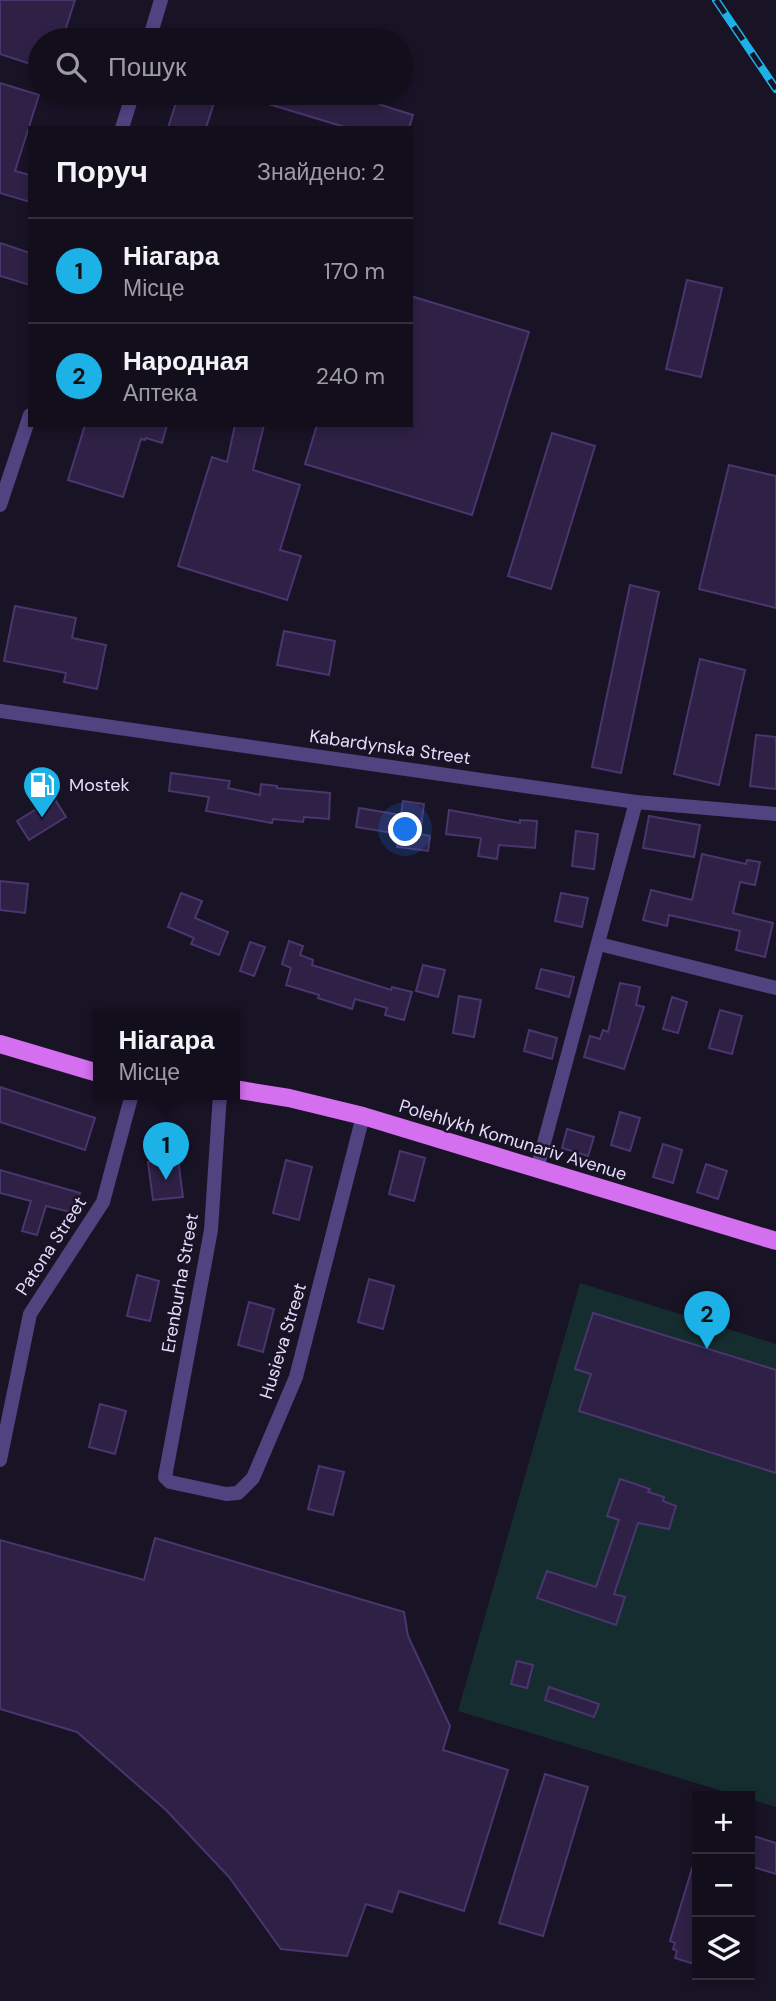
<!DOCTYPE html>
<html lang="uk">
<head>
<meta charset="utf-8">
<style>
	:root { --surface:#130e1c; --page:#201c29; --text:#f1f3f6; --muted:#9d9ca3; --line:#322e3b; --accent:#1cb1e7 }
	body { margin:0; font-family:"DM Sans",sans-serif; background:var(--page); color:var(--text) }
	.controls { position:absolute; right:21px; bottom:21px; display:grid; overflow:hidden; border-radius:0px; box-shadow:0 4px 10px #0003 }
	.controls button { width:63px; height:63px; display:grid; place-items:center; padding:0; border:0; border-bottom:2px solid var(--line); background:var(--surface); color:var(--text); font:35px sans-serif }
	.you { position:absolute; left:406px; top:830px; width:24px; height:24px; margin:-18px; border:5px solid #fff; border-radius:50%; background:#1a73e8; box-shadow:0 0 0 10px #1a73e833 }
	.badge { display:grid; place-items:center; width:46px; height:46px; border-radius:50%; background:var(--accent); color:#111; font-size:23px; font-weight:700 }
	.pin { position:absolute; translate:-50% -58px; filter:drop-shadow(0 2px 4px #0008) }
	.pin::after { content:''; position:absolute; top:37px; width:24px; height:21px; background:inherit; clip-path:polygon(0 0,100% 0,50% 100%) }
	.popup { position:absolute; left:93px; top:1009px; width:147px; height:91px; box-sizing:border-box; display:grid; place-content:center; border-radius:0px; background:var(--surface); filter:drop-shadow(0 2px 5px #0005); font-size:23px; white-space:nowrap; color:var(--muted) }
	.popup b { font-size:26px; color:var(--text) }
	.popup::after { content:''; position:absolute; left:50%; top:100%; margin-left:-14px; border:14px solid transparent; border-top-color:var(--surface) }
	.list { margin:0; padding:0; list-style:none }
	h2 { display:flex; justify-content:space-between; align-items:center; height:91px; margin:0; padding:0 28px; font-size:30px }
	h2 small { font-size:23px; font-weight:400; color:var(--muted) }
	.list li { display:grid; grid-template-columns:46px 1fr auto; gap:21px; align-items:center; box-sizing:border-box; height:105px; padding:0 28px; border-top:2px solid var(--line) }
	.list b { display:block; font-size:26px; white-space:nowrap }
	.list p { margin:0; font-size:23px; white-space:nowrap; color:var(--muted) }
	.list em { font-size:23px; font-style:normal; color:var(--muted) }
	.icon { flex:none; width:38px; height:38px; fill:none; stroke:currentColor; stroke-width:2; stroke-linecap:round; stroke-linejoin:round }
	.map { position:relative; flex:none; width:776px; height:2001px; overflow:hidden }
	.search { position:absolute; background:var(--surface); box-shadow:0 4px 10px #0003; left:28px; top:28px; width:385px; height:77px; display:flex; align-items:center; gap:18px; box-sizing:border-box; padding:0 24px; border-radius:38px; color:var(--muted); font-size:26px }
	.panel { position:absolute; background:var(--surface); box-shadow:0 4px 10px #0003; left:28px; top:126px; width:385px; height:301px; border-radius:0px }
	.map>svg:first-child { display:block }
	.green { fill:#162d30 }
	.building { fill:#2e2145; stroke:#4a356f; stroke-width:2 }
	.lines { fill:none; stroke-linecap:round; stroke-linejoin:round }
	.street { stroke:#4f4380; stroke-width:14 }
	.primary { stroke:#d46fef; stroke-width:18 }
	.rail-casing { stroke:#1cb1e7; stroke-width:8 }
	.rail { stroke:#191326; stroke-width:5; stroke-dasharray:16; stroke-linecap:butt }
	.labels { text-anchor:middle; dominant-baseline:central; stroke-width:5; stroke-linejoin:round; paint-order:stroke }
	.street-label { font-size:18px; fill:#e5dcfb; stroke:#191326 }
	.poi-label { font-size:18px; fill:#e5dcfb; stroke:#191326; text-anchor:start }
</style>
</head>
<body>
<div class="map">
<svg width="776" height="2001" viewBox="0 0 776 2001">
	<rect width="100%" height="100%" fill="#191326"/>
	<path class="green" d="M580,1283L776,1344V1807L750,1799V1796H739L458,1711Z"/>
	<g class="building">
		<path d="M0,0H75L62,40H40V67L0,54Z"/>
		<path d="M0,83L39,95L15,171L30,175V202L0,193Z"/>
		<path d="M179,93H217L206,128H168Z"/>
		<path d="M243,93H343L413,115L409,128H348L242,96Z"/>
		<path d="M0,243L30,253V285L0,276Z"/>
		<path d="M687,280L722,288L701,377L666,369Z"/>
		<path d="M411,296L529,332L472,515L305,464L317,425H411Z"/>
		<path d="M85,425H167L162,443L146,438L145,440L141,439L123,497L68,480Z"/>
		<path d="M235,425H264L253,470L300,485L280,550L301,556L287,600L178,566L212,457L227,462Z"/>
		<path d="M552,433L595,446L551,589L508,576Z"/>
		<path d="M729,465L776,476V608L699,589Z"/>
		<path d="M630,585L659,592L621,773L592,767Z"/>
		<path d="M15,606L76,618L72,638L106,645L97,689L64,682L66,673L4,661Z"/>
		<path d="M284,631L335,641L329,675L277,665Z"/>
		<path d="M700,659L745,670L719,785L674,774Z"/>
		<path d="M756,735L776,737V789L750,786Z"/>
		<path d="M171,773L230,781L228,788L260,795L261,784L277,786V788L330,793L329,819L304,817L303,822L273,819L272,823L206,811L209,797L169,791Z"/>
		<path d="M54,798L66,817L29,840L17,821Z"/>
		<path d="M403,801L424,804L420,834L430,836L428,851L397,847L399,834L356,827L359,808L401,815Z"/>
		<path d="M449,810L520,823V820L537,821L535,848L499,845L497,859L478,856L481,838L446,834Z"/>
		<path d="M649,816L700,825L694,857L643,848Z"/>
		<path d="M576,831L598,834L594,869L572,866Z"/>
		<path d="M702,854L746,864L747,860L760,862L755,885L740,882L733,913L773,923L765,957L736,950L740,931L669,915L667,926L643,920L651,890L692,900Z"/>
		<path d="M0,881L28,884L25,913L0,910Z"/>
		<path d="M181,893L202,901L195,918L228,932L219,955L191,944L194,938L168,927Z"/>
		<path d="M561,893L588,898L582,927L555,921Z"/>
		<path d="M289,941L303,946L300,955L313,960L312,965L391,990L392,987L412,992L404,1020L385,1015L387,1008L355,999L352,1009L318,998L319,995L286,985L291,968L282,964Z"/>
		<path d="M250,942L265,947L254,976L240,971Z"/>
		<path d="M423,965L445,970L438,997L416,991Z"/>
		<path d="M541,969L574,977L569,997L536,988Z"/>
		<path d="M620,983L640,987L636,1005L644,1007L624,1069L584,1057L590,1036L600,1039L603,1030L608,1032Z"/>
		<path d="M459,996L481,1000L474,1037L453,1033Z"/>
		<path d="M672,997L687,1002L678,1033L663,1029Z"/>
		<path d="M720,1010L742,1016L732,1054L709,1048Z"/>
		<path d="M529,1030L557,1038L552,1059L524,1051Z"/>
		<path d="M0,1087L95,1118L85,1150L0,1122Z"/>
		<path d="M620,1112L640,1118L630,1151L611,1145Z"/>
		<path d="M567,1129L594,1137L588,1156L562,1148Z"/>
		<path d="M663,1144L682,1150L673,1183L653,1177Z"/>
		<path d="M400,1151L425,1158L414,1201L389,1194Z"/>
		<path d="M178,1159L183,1197L153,1200L148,1162Z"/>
		<path d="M286,1160L312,1167L299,1220L273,1213Z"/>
		<path d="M706,1164L727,1171L718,1199L697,1192Z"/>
		<path d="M0,1170L80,1193L74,1213L46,1206L37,1235L22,1231L31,1201L0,1193Z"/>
		<path d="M137,1275L159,1281L150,1321L127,1316Z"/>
		<path d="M369,1279L394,1286L383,1329L358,1322Z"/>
		<path d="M249,1302L274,1309L263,1352L238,1345Z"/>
		<path d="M593,1313L776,1370V1473L579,1411L591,1374L575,1369Z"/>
		<path d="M100,1404L126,1411L115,1454L89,1447Z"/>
		<path d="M319,1466L344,1472L333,1515L308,1509Z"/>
		<path d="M620,1479L650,1489L648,1492L664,1497L663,1501L676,1506L669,1529L638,1523L614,1594L625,1597L616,1625L537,1598L547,1571L596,1587L619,1520L607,1516Z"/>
		<path d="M155,1538L404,1612L408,1636L450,1726L443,1750L508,1770L464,1911L399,1891L392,1912L366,1904L347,1956L281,1949L229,1877L166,1810L77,1732L0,1709V1540L144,1580Z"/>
		<path d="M517,1661L533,1665L527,1688L511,1684Z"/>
		<path d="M549,1687L599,1704L594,1717L545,1700Z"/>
		<path d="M545,1774L588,1787L543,1936L499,1923Z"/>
		<path d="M750,1835L776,1843V1874L750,1866Z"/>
		<path d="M694,1862L697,1863V1965L675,1958L677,1951L673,1949L675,1943L670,1941Z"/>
	</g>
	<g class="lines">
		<g class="street">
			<path d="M149,40L161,0"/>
			<path d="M122,128L133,93"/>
			<path d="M0,505L30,415"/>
			<path d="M0,711L636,802L776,814"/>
			<path d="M599,944L776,988"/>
			<path d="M220,1094L211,1230L165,1477L170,1482L226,1494L238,1493L253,1478L296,1377L363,1116"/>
			<path d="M537,1169L636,802"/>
			<path d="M0,1460L30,1314L103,1202L132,1094"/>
		</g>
		<g class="primary">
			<path d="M0,1044L98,1073"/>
			<path d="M234,1089L289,1098L363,1116L776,1241"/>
		</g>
		<defs>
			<path id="rail" d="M716,0L776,89"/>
		</defs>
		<use href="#rail" class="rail-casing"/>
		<use href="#rail" class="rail"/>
	</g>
	<defs>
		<symbol id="fuel-pin" viewBox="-11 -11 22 30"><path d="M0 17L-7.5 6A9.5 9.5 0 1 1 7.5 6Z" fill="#1cb1e7" stroke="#191326"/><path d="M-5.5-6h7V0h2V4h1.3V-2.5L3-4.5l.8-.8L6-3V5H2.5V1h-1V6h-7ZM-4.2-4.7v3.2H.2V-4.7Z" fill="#fff"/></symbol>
	</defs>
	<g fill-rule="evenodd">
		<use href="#fuel-pin" x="20" y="763" width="44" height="60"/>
	</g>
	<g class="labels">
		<g class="street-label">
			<text transform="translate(390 747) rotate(8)">Kabardynska Street</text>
			<text transform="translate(513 1140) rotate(17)">Polehlykh Komunariv Avenue</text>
			<text transform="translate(51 1246) rotate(-57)">Patona Street</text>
			<text transform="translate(180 1283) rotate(-80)">Erenburha Street</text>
			<text transform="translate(283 1341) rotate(-73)">Husieva Street</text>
		</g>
		<g class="poi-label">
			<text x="69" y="785">Mostek</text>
		</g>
	</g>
</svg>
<div class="controls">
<button>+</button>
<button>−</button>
<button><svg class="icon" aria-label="layers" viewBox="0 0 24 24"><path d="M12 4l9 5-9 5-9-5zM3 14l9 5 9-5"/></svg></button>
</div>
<div class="you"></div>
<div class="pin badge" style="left:166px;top:1180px">1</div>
<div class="popup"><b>Ніагара</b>Місце</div>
<div class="pin badge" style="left:707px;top:1349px">2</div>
<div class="search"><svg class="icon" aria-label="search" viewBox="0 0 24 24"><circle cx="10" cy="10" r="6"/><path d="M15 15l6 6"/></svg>Пошук</div>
<section class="panel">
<h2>Поруч<small>Знайдено: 2</small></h2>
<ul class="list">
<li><span class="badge">1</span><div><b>Ніагара</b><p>Місце</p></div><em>170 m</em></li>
<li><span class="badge">2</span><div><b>Народная</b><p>Аптека</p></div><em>240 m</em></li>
</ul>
</section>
</div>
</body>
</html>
